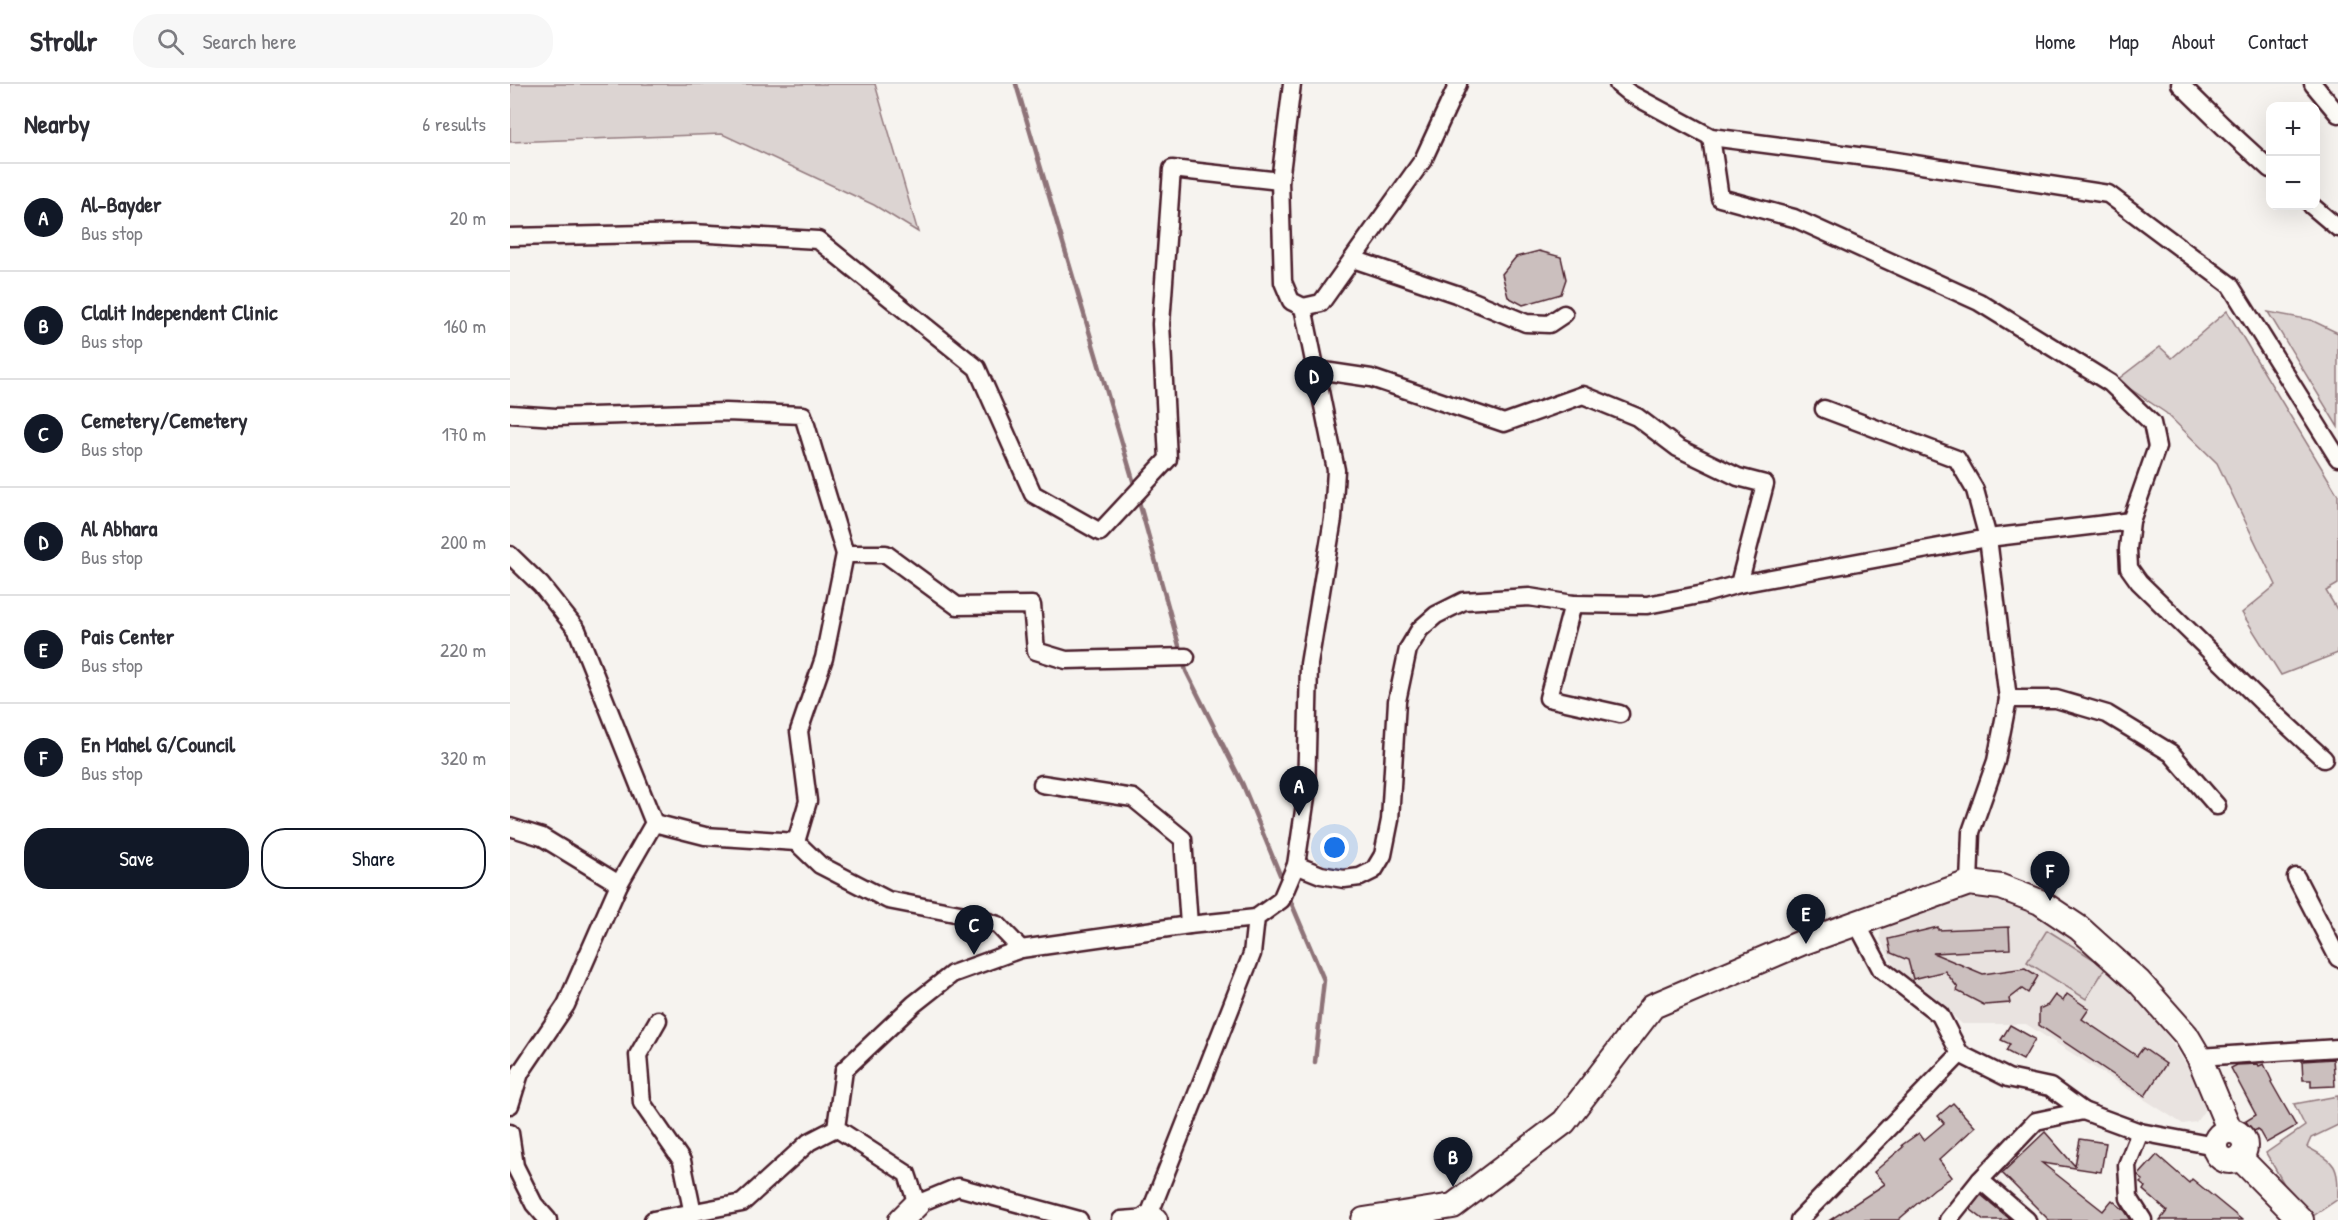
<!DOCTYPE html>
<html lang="en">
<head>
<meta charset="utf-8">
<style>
	:root { --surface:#fff; --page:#f7f7f7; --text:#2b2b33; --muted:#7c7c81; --line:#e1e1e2; --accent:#111827 }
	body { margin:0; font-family:"Patrick Hand",sans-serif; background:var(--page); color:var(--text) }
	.controls { position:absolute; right:18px; top:18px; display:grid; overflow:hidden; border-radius:12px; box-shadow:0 6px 24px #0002 }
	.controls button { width:54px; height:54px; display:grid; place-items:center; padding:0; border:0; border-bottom:2px solid var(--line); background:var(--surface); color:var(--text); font:30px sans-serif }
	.you { position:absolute; left:825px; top:764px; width:21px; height:21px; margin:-15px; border:4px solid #fff; border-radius:50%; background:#1a73e8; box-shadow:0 0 0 9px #1a73e833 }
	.badge { display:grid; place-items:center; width:39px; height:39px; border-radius:50%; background:var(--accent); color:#fff; font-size:20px; font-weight:700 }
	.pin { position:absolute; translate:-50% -50px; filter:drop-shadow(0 2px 3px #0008) }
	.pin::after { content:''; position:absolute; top:32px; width:21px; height:18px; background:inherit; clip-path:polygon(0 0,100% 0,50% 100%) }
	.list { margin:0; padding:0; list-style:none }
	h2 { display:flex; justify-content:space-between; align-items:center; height:78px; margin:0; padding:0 24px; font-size:26px }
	h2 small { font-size:20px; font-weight:400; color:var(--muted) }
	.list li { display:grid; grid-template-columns:39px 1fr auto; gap:18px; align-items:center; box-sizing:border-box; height:108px; padding:0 24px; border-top:2px solid var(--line) }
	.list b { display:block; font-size:22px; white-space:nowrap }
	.list p { margin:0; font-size:20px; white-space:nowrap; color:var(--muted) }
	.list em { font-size:20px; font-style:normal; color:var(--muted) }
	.actions { display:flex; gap:12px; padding:18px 24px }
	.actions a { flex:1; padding:14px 0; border:2px solid var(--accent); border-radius:24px; text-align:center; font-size:21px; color:var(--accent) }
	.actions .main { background:var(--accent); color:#fff }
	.icon { flex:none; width:33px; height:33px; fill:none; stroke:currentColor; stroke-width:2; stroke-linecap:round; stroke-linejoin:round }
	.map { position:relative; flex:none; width:1828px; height:1136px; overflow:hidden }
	header { display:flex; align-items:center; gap:36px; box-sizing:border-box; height:84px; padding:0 30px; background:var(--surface); border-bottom:2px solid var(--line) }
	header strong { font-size:28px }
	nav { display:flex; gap:33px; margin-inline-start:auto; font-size:21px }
	.search { width:420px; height:54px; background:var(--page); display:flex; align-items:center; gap:15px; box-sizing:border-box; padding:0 21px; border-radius:24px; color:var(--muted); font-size:22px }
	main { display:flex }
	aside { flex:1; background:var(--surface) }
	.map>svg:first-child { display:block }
	.built { fill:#e9e3e0 }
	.green { fill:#dcd4d2; stroke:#937a7e; stroke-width:1.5 }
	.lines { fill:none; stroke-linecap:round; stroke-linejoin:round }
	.stream { stroke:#8e7378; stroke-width:4.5 }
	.building { fill:#cbbfbe; stroke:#4a1f2b; stroke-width:1.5 }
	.street-casing { stroke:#4a1f2b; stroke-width:21 }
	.secondary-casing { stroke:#4a1f2b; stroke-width:28 }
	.street { stroke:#fdfcf7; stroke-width:16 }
	.secondary { stroke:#fdfcf7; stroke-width:24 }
</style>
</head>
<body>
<header>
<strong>Strollr</strong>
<div class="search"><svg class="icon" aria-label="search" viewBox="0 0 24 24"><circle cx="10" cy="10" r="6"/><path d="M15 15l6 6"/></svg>Search here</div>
<nav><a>Home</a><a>Map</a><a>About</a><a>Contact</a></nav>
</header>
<main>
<aside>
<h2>Nearby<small>6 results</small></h2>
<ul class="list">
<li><span class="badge">A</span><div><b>Al-Bayder</b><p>Bus stop</p></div><em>20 m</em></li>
<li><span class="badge">B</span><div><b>Clalit Independent Clinic</b><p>Bus stop</p></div><em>160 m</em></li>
<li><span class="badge">C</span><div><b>Cemetery/Cemetery</b><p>Bus stop</p></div><em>170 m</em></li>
<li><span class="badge">D</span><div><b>Al Abhara</b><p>Bus stop</p></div><em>200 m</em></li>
<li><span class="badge">E</span><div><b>Pais Center</b><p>Bus stop</p></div><em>220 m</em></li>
<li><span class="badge">F</span><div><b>En Mahel G/Council</b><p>Bus stop</p></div><em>320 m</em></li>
</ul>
<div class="actions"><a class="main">Save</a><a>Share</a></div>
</aside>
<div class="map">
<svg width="1828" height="1136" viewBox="0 0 1828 1136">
	<rect width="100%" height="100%" fill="#f6f3ef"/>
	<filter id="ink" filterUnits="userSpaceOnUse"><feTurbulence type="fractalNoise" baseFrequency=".0167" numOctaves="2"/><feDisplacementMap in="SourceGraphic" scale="12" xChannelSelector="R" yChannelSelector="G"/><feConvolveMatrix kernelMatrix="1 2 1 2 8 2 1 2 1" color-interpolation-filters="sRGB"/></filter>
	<g filter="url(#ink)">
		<path class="built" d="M1463,813L1483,815L1524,828L1573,859L1653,945L1677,982L1694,1018V1027L1686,1038L1673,1040L1516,940H1452L1429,918L1394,895L1382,878L1370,855L1371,840L1445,816Z"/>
		<g class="green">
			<path d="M0,0H365L408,148L364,121L212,50L0,58Z"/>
			<path d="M1717,227L1828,411V500L1816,507L1828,527V569L1771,591L1732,529L1766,501L1707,379L1656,329L1607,296L1650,263L1662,274Z"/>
			<path d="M1758,228L1801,236L1828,249V343Z"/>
			<path d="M1537,846L1596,883L1576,915L1517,878Z"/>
			<path d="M1828,1012V1041L1801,1054L1797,1063C1827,1079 1828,1081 1828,1115L1803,1132L1774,1100L1756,1069L1795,1042L1784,1020Z"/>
		</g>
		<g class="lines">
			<g class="stream">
				<path d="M506,0L625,403"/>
				<path d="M628,414L676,587L733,701L773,798"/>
				<path d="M778,811L814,896L805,978"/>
			</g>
		</g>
		<g class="building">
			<path d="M1029,167L1051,173L1056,195L1051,210L1013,221L998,213L992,190L1006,173Z"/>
			<path d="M1428,843V846L1499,843L1500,865L1423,869L1473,890L1515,884L1528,892L1518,909L1512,905L1499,915L1500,919L1474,921L1447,907L1448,904L1435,887L1403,895L1398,876L1381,869L1378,855Z"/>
			<path d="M1557,910L1579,925L1572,935L1627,972L1633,964L1656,980L1635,1012L1529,941V925L1538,921L1545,911L1553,917Z"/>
			<path d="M1500,941L1525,955L1513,976L1496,967L1500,960L1491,956Z"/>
			<path d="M1823,975L1825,1002L1801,1003V996H1793L1792,977Z"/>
			<path d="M1748,980L1749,982L1754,980L1762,997L1761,998L1786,1042L1756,1059L1748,1045L1742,1048L1736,1037L1746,1031L1721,984L1727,981Z"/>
			<path d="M1443,1019L1465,1043L1429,1076L1442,1093L1424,1105L1388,1136H1320L1375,1100L1364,1088L1393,1063L1392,1061L1409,1049L1414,1056L1434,1039L1428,1032Z"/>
			<path d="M1535,1048L1565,1082L1570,1055L1596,1059L1591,1088L1532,1079L1593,1127L1602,1116L1615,1127L1621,1136H1539L1492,1089Z"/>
			<path d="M1647,1071L1679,1099L1682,1095L1732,1136H1650L1657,1127L1633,1106L1635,1103L1630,1099L1633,1096L1628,1092Z"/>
			<path d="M1471,1111L1501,1136H1474L1460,1125Z"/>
		</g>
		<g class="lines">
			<defs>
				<g id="street">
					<path d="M1108,0L1119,9L1201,53L1379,76L1598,110L1720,201L1828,374"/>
					<path d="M1670,0L1713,42L1760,85"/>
					<path d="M1803,0L1828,30"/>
					<path d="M1201,53L1210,114L1284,134L1469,218L1600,299L1642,339L1647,363L1621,437L1618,465L1619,484L1629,498L1750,616L1814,675"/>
					<path d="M1802,122L1828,144"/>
					<path d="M0,153L182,149L308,156L467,284L523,410L590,448L658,375L651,240L662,85L770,97"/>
					<path d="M843,175L946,210L1016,239L1039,240L1054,230"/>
					<path d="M793,223L811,219L913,76L948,0"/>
					<path d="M807,286L861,294L994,339L1073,311L1127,333L1168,364L1228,393L1255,400L1229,500L1194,510L1137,521L1063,520"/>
					<path d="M1314,325L1447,375L1465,406L1478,454L1498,615L1486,677L1461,748L1459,799"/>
					<path d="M0,330L46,333L216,328L293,331L335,470L314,574L289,647L298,717L286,758L195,752L144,739"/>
					<path d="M335,470H376L447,522L522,521L526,567L556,576L676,573"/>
					<path d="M0,471L31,501L67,546L144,739L109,800L56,921L10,989L0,1021"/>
					<path d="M1229,500L1478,454L1621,437"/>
					<path d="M1498,615H1546L1597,630L1661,669L1707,722"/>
					<path d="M532,700L623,714L673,755L679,841"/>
					<path d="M0,743L32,753L109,800"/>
					<path d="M286,758L310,781L378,816L460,832L488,841L511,865"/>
					<path d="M786,781L811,791L834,795L850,793L864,786L873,771L880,736L887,617L898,565L910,545L926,531L954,517L1019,513L1063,520L1038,614L1110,630"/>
					<path d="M1786,793L1828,874"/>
					<path d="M1346,838L1371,885L1430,931L1450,970L1498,994L1540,1003L1573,1027"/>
					<path d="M148,936L128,971L132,1019L172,1077L183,1130"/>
					<path d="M1689,973L1828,964"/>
					<path d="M1630,1048L1617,1081L1619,1114L1633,1136"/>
					<path d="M0,1049L5,1082L24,1120L38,1136"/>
					<path d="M1470,1096L1517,1136"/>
					<path d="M143,1136L232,1119L299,1058L326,1044"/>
					<path d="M569,1136L448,1103L407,1120L397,1090L326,1044L334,986L404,920L442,890L511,865L679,841L746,834"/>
					<path d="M611,1136L638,1134L742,870L746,834L771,816L786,781L796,713L799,580L823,435L826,386L793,223L781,217L773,198L770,97L782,0"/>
					<path d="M1289,1136L1450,970"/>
					<path d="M1438,1136L1470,1096L1526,1037L1573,1027L1630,1048L1705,1062"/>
				</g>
				<g id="secondary">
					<circle cx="1720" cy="1062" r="15"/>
					<path d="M1730,1074L1791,1136"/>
					<path d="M638,1134L645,1136"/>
					<path d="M391,1136L407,1120"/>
					<path d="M854,1136L943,1122L1054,1038L1143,922L1291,859L1459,799L1491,803L1530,818L1569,844L1629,898L1676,951L1689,973L1720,1047"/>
				</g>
			</defs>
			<use href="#street" class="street-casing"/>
			<use href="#secondary" class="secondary-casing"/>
			<use href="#street" class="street"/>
			<use href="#secondary" class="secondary"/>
		</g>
	</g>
</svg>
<div class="controls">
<button>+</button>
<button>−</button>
</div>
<div class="you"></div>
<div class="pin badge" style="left:789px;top:732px">A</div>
<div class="pin badge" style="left:943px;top:1103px">B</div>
<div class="pin badge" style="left:464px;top:871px">C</div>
<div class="pin badge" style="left:804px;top:322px">D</div>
<div class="pin badge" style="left:1296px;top:860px">E</div>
<div class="pin badge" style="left:1540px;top:817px">F</div>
</div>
</main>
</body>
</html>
